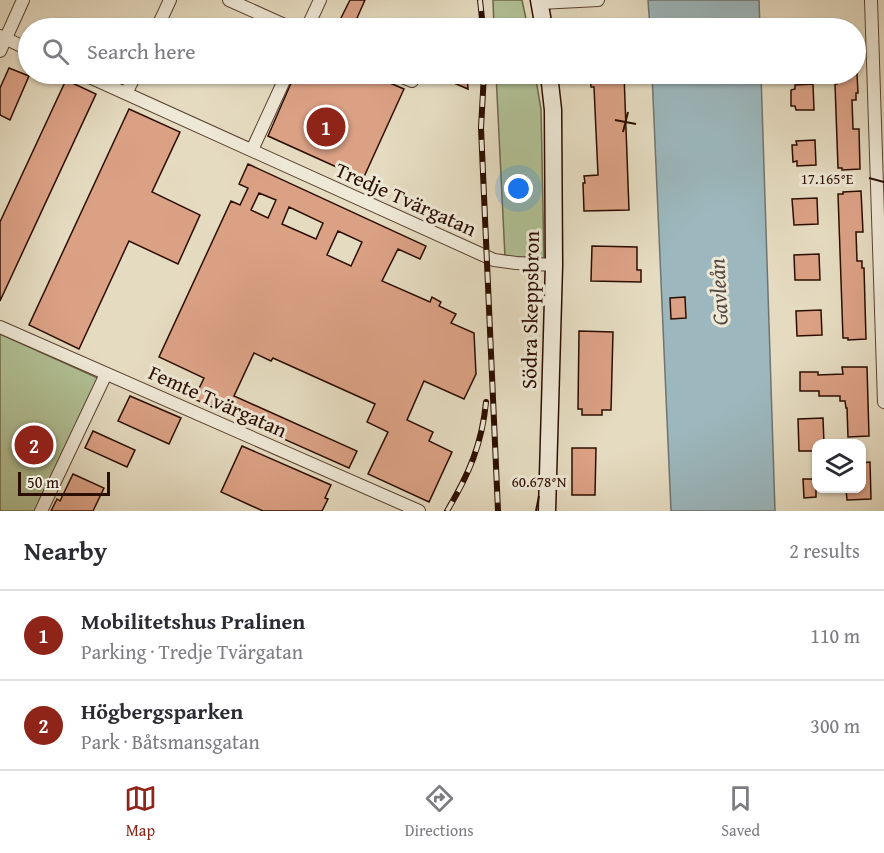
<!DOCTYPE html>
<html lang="en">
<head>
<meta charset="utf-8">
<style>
	:root { --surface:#fff; --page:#f2f2f3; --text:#2b2b33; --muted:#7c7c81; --line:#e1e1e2; --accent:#8f2418 }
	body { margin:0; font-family:"Gentium Book Plus",serif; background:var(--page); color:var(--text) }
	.controls { position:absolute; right:18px; bottom:18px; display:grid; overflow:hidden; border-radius:12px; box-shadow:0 2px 4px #0004 }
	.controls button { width:54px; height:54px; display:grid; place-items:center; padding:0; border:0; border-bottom:2px solid var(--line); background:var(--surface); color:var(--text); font:30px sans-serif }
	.scale { position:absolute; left:18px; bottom:15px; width:92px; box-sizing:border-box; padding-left:6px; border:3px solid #2c0e00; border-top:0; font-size:16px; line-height:21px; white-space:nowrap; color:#2c0e00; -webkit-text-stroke:4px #eee8d6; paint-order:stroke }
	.you { position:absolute; left:519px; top:189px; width:21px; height:21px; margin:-15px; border:4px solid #fff; border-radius:50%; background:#1a73e8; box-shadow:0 0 0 9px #1a73e833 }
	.badge { display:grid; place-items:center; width:39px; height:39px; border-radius:50%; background:var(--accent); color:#fff; font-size:20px; font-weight:700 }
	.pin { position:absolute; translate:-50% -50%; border:3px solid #fff; box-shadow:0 2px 6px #0006 }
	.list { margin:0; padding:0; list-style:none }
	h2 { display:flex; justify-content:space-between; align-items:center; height:78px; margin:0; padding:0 24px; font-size:26px }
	h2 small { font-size:20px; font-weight:400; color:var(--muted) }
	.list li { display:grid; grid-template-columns:39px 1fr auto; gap:18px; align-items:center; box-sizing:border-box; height:90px; padding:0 24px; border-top:2px solid var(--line) }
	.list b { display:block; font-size:22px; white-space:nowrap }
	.list p { margin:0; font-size:20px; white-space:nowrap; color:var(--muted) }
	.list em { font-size:20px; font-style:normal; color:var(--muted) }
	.icon { flex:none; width:33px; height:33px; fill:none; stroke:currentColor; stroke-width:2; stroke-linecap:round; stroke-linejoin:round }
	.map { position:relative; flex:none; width:884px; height:511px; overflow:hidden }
	.search { position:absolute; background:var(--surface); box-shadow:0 2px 4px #0004; left:18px; right:18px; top:18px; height:66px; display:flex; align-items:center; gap:15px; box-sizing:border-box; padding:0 21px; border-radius:33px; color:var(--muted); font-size:22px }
	.sheet { height:258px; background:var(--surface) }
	nav { display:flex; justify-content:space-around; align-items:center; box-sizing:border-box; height:84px; border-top:2px solid var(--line); background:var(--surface); font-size:16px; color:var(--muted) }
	nav a { display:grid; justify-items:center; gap:3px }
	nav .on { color:var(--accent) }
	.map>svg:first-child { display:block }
	.green { fill:#b1c195; stroke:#6e684a; stroke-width:1.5 }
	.water { fill:#9cb8be; stroke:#6f7472; stroke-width:1.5 }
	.building { fill:#dba185; stroke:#2c0e00; stroke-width:1.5; fill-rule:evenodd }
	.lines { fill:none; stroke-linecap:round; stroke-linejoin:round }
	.street-casing { stroke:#5a4130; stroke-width:14 }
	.secondary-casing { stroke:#2c0e00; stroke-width:19 }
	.street { stroke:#eee8d6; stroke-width:12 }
	.secondary { stroke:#eee8d6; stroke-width:16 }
	.rail-casing { stroke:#2c0e00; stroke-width:6 }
	.rail { stroke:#eee8d6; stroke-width:4; stroke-dasharray:11; stroke-linecap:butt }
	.ticks { fill:none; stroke:#2c0e00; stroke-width:2 }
	.labels { text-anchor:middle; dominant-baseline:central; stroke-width:6; stroke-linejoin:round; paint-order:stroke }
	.street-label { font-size:21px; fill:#2c0e00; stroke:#eee8d6 }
	.water-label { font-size:22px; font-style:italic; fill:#534a42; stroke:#eee8d6 }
	.ticks-label { font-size:15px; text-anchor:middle; fill:#2c0e00; stroke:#eee8d6; stroke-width:6; stroke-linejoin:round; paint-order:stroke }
</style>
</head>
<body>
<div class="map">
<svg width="884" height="511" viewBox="0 0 884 511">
	<rect width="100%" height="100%" fill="#e5dbc0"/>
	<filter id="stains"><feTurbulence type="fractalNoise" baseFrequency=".00333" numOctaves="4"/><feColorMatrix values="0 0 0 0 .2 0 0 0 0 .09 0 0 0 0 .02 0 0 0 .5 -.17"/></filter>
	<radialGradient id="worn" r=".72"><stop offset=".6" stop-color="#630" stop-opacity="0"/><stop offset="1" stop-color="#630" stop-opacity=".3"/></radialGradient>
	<g class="green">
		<path d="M493,0H522L528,28H494Z"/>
		<path d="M496,74H535L541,109L544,258L505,257Z"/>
		<path d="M0,334L100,379L37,511H0Z"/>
	</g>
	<g class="water">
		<path d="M648,0H759L760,28H650Z"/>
		<path d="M652,74H761L775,511H671Z"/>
	</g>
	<g class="building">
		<path d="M350,0H365L357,18L380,28H336Z"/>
		<path d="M9,68L29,76L10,120L0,115V88Z"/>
		<path d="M295,74H369L404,89L363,179L268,136Z"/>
		<path d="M433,74H467L468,89Z"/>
		<path d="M590,74H624L629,210L584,211L583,183H585L584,176L598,175L594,87H591Z"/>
		<path d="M837,74H857L858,93H856V100H852L853,129H859L860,169L842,170V168H838L835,84H837Z"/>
		<path d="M66,80L96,94L0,301V222Z"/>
		<path d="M813,84L814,110H796L795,106H791V90L795,89V85Z"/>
		<path d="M129,109L180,132L152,192L200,215L178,264L129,241L79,349L29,325Z"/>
		<path d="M815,140L816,165L797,166V161L793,162L792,145H797L796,141Z"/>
		<path d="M248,164L426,246L420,259L398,249L382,281L430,302L432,297L441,302L439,306L456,314L451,323L474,333L476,374L464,399L424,381L407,420L433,432L429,441L452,452L429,502L368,474L388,432L367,422L375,404L273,358L271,361L254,353L234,396L357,451L349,468L194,399L204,378L159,357L231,201L240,205L248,188L239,184ZM259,193L276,200L268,218L251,210ZM289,207L323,223L316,239L282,224ZM338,231L362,242L351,266L327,255Z"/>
		<path d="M861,191L863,232H856L857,261H862V268H864L866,339L848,340V338H843L838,194H843V192Z"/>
		<path d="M817,198L818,224L794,225L792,199Z"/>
		<path d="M592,246L637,247V270H641V282L591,281Z"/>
		<path d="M819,254L820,280H795L794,255Z"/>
		<path d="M685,297L686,318L671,319L670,298Z"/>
		<path d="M821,310L822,335L797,336L796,311Z"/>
		<path d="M579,331L613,332L611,410H602V415H582V409H578Z"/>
		<path d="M842,367H867L869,436L848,437L847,408H846L845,401H840V396H819V391H800V372H818V375L843,374Z"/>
		<path d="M130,396L181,418L169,444L118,421Z"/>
		<path d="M823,418L824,444H816V451H799L798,419Z"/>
		<path d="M93,431L135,450L127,467L85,448Z"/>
		<path d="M242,446L331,485L325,498L328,499L322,511H263L221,492Z"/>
		<path d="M572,448H596L595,495H572Z"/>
		<path d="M870,462L871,499L847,500L846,489H861V463Z"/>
		<path d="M73,474L104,488L93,511H51L57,499L60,501Z"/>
		<path d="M803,479H816V497L804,498Z"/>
	</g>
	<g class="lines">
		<defs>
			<g id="street">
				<path d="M229,0L291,28"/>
				<path d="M871,0L884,402"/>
				<path d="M540,3L598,0"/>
				<path d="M157,28L170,0"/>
				<path d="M307,28L320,0"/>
				<path d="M0,36L28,49"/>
				<path d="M0,51L23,0"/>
				<path d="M83,74L494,260L516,263L554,265"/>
				<path d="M395,74L412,81"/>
				<path d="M126,93L136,74"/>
				<path d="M252,150L287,74"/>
				<path d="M0,327L419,511"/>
				<path d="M41,511L106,374"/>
			</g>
			<g id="secondary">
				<path d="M539,0L544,28"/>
				<path d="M547,511L554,265L553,110L549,74"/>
			</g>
		</defs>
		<use href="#street" class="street-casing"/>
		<use href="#secondary" class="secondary-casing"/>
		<use href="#street" class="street"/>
		<use href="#secondary" class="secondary"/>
		<defs>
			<g id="rail">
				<path d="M480,0L483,28"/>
				<path d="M484,74L481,128L498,511"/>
				<path d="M447,511C469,474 482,444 486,402"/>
			</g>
		</defs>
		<use href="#rail" class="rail-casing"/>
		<use href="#rail" class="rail"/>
	</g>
	<path class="ticks" d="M615,120L636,124M623,132L628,112M869,178L884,182M536,511L539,496"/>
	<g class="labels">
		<g class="street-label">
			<text transform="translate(406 199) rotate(24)">Tredje Tvärgatan</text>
			<text transform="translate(530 310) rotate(-89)">Södra Skeppsbron</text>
			<text transform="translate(218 401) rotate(24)">Femte Tvärgatan</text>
		</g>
		<g class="water-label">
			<text transform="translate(718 292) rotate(-93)">Gavleån</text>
		</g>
	</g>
	<g class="ticks-label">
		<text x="827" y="184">17.165°E</text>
		<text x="539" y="487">60.678°N</text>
	</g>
	<rect width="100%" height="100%" filter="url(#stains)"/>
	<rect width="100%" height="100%" fill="url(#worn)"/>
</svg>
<div class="controls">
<button><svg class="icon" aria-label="layers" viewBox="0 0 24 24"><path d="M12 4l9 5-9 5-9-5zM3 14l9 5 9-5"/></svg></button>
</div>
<div class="scale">50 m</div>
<div class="you"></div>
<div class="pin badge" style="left:326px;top:127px">1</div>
<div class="pin badge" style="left:34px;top:445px">2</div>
<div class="search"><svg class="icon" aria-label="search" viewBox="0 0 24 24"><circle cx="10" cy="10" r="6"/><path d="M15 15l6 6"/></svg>Search here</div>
</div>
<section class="sheet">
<h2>Nearby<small>2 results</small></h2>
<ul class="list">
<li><span class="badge">1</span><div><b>Mobilitetshus Pralinen</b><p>Parking · Tredje Tvärgatan</p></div><em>110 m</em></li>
<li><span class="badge">2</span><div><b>Högbergsparken</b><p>Park · Båtsmansgatan</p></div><em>300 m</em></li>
</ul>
</section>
<nav>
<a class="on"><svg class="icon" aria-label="map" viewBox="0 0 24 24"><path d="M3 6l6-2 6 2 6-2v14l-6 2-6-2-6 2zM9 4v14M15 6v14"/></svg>Map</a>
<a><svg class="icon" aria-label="directions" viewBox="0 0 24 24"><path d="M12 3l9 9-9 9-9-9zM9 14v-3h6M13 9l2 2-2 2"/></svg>Directions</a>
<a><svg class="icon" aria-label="saved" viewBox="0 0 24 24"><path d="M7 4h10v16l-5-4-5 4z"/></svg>Saved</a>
</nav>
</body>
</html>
